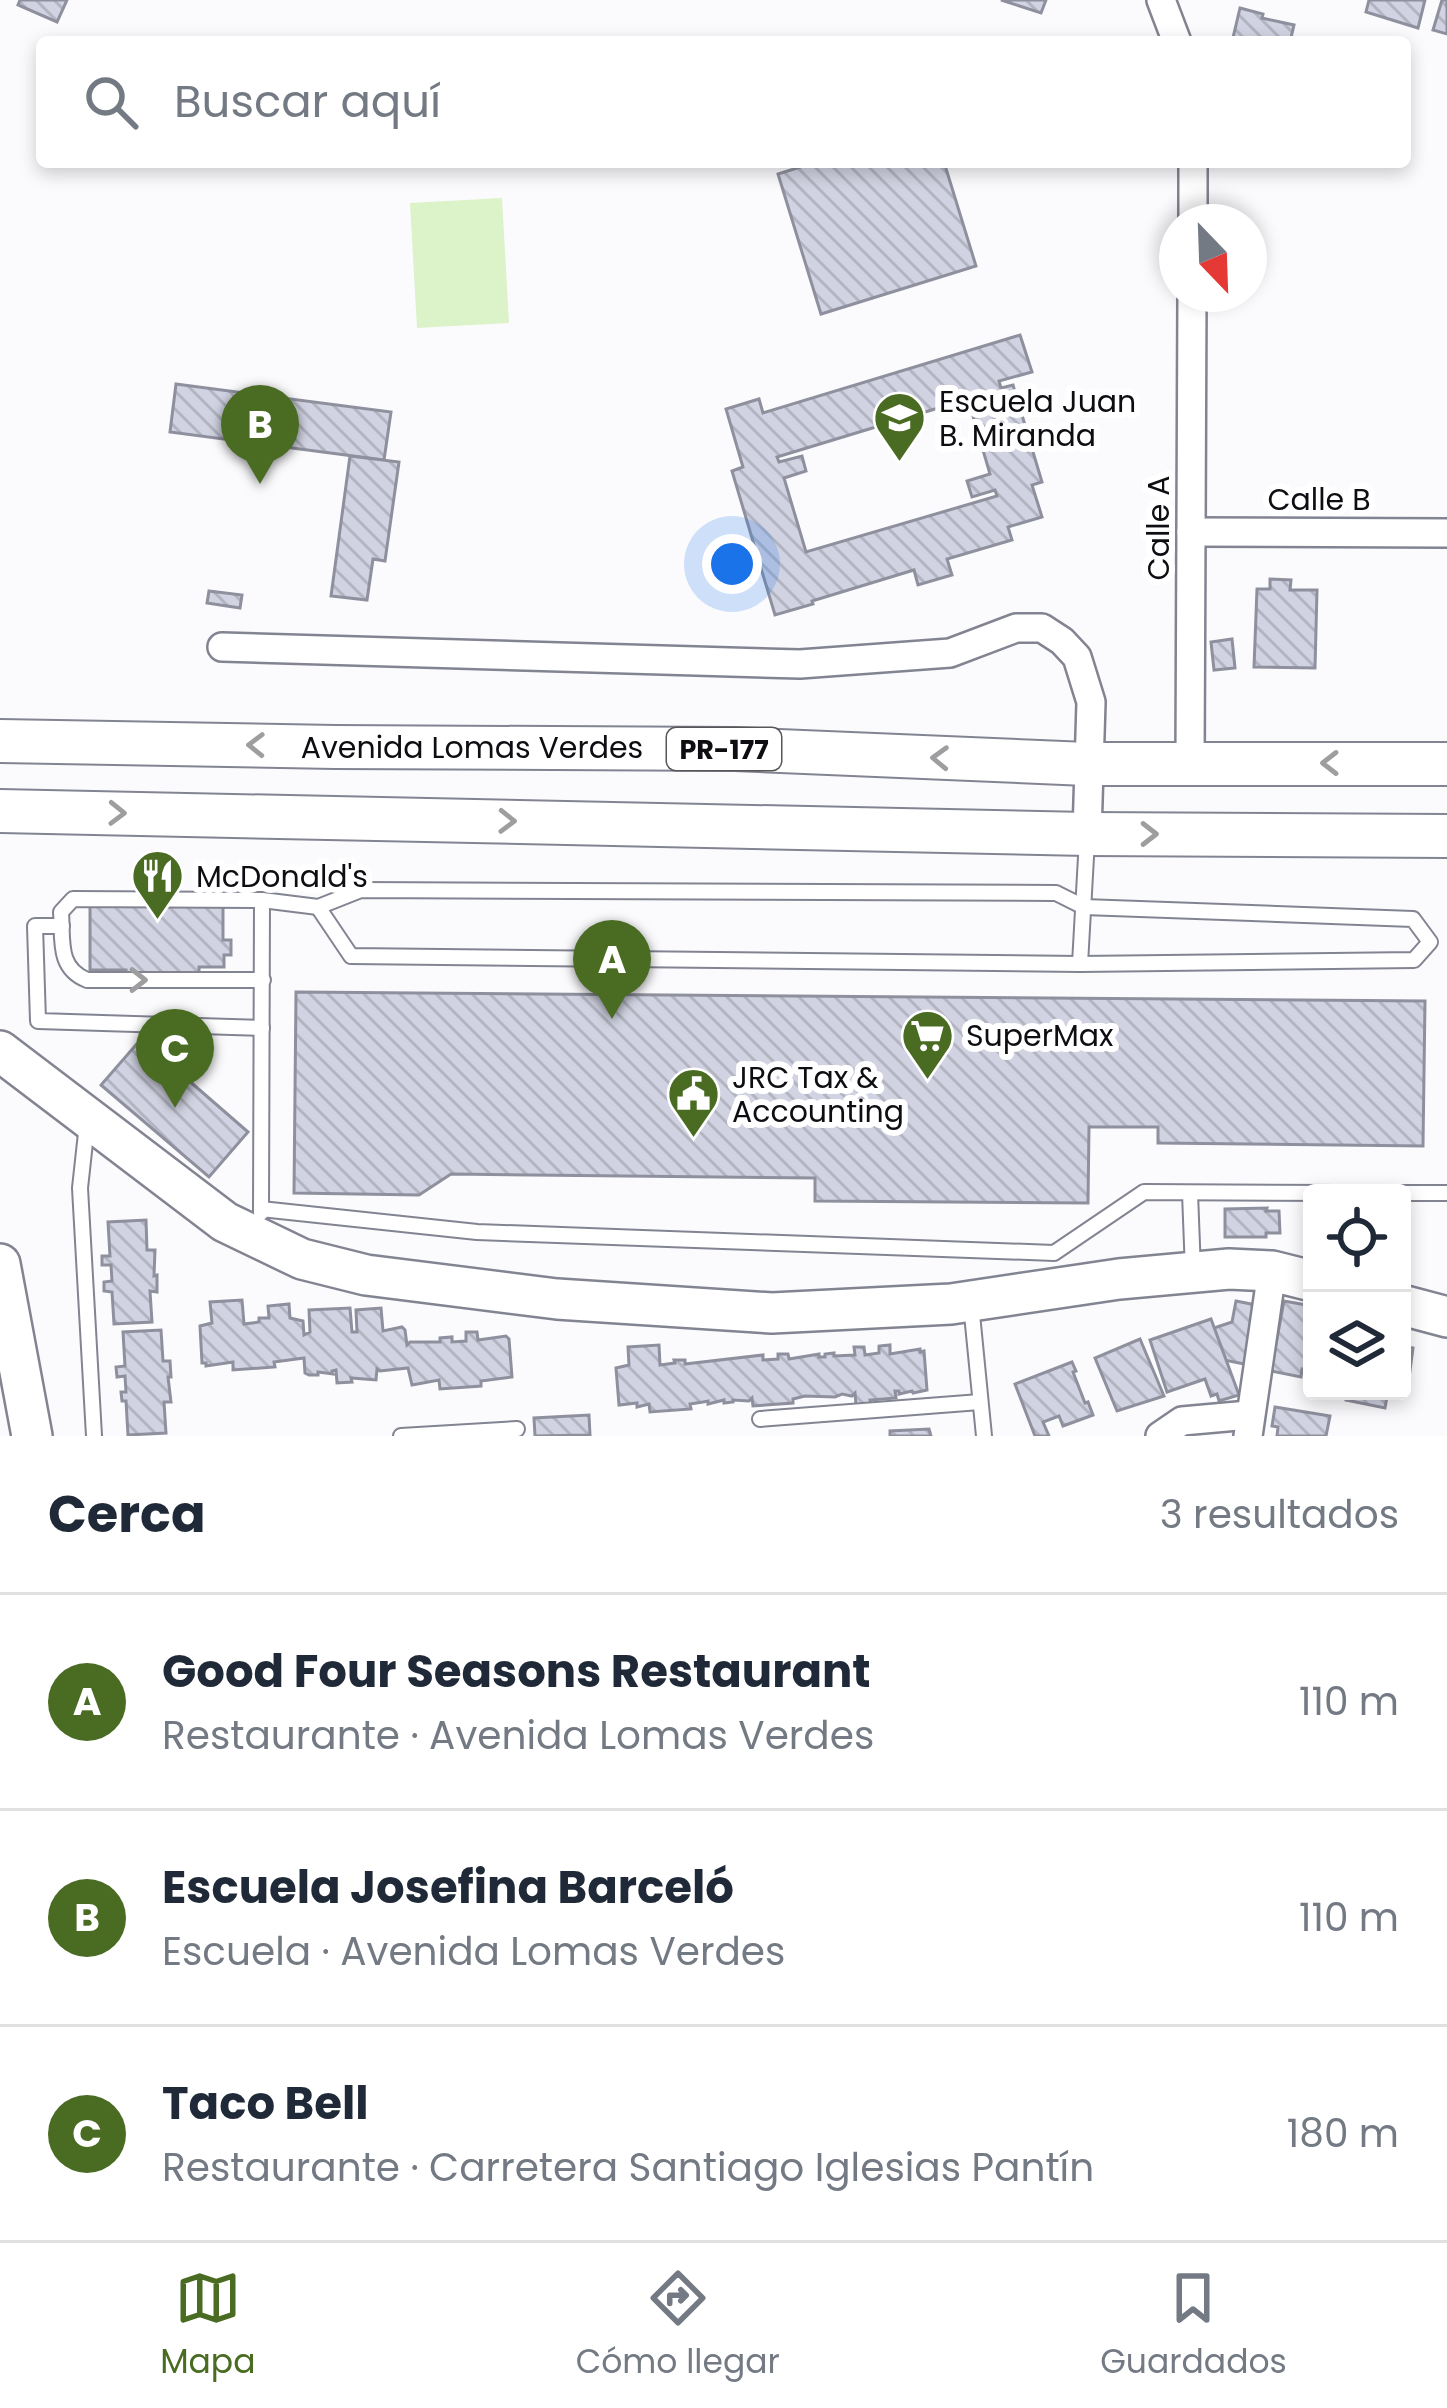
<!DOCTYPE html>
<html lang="es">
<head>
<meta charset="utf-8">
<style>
	:root { --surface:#fff; --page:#f6f6f7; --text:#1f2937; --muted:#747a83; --line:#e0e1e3; --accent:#496b22 }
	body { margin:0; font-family:Poppins,sans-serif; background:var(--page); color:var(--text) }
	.controls { position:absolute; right:36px; bottom:36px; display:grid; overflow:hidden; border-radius:12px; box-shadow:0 6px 18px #0003 }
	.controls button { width:108px; height:108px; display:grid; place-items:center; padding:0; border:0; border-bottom:3px solid var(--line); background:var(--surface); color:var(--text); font:60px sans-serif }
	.compass { position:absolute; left:1159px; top:204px; width:108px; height:108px; border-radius:50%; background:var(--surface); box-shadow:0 6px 18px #0003; rotate:157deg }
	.you { position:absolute; left:732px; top:564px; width:42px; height:42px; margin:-30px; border:9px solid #fff; border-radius:50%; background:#1a73e8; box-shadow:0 0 0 18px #1a73e833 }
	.badge { display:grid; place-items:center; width:78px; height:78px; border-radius:50%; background:var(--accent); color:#fff; font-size:39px; font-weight:700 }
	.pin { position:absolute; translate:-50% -99px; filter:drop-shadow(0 3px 6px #0008) }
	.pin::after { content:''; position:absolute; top:63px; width:42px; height:36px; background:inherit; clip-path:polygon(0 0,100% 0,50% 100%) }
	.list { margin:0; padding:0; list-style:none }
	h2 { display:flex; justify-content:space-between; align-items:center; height:156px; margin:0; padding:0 48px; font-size:51px }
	h2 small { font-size:39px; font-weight:400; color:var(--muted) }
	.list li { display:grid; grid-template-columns:78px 1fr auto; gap:36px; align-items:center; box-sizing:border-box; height:216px; padding:0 48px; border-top:3px solid var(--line) }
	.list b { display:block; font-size:45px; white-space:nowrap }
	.list p { margin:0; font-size:39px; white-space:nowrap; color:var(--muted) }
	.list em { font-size:39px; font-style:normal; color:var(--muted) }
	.icon { flex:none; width:66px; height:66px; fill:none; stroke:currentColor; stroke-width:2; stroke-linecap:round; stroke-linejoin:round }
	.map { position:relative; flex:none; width:1447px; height:1436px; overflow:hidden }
	.search { position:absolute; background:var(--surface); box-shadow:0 6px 18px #0003; left:36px; right:36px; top:36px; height:132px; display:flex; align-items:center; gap:30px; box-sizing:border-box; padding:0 42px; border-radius:12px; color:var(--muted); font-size:45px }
	.sheet { height:804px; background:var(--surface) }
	nav { display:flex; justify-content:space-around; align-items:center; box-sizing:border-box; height:168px; border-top:3px solid var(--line); background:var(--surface); font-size:33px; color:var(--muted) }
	nav a { display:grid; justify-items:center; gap:6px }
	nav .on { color:var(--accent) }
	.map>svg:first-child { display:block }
	.pitch { fill:#dcf3c9 }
	.building { fill:url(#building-back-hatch); stroke:#8f909e; stroke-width:3; fill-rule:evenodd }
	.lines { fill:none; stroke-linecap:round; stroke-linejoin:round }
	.lane-casing { stroke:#828491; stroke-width:18 }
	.street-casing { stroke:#828491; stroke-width:32 }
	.secondary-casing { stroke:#828491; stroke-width:44 }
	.primary-casing { stroke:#828491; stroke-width:46 }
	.lane { stroke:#fff; stroke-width:14 }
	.street { stroke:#fff; stroke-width:27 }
	.secondary { stroke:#fff; stroke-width:39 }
	.primary { stroke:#fff; stroke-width:42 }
	.oneway { stroke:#9e9ea0 }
	.labels { text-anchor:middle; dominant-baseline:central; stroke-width:12; stroke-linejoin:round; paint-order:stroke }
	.shield { fill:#fff; stroke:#565659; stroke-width:3 }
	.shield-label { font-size:27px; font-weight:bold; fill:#0d0d12 }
	.poi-label { font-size:30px; fill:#0d0d12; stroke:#fff; text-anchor:start }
	.street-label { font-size:30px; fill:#0d0d12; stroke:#fff }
</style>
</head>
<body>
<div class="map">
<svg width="1447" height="1436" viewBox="0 0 1447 1436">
	<defs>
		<pattern id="building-back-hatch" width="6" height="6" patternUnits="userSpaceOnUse" patternTransform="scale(3)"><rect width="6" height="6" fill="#d1d3e2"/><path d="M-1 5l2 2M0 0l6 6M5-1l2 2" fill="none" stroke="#b2b4c1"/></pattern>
	</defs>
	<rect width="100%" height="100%" fill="#fbfbfe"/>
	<path class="pitch" d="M502,198L509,323L417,328L410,203Z"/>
	<g class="building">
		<path d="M20,0H67L57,22L18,5Z"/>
		<path d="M1001,0H1046L1041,13Z"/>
		<path d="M1369,0H1425L1418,28L1366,12Z"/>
		<path d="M1442,0H1447V34L1433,30Z"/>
		<path d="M1240,8L1263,14L1262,18L1294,25L1290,42H1232Z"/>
		<path d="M816,162H944L976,266L821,314L778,174Z"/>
		<path d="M1020,335L1032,372L999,381L1001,388L1013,385L1042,482L1032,485L1042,517L1008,527L1012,540L947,559L952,575L918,585L914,570L812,601L813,604L775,615L732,471L743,467L726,409L759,399L763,413ZM968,399L990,474L967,481L972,497L995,490L997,496L806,552L784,478L806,471L802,456L779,462L777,457Z"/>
		<path d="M176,384L391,412L384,460L170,432Z"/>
		<path d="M350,456L399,462L385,561L373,559L367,600L331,596Z"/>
		<path d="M1270,579L1291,580L1290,590H1317L1315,668L1254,667L1257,589H1270Z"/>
		<path d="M209,591L242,595L240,608L207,603Z"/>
		<path d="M1232,639L1235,668L1214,670L1211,642Z"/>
		<path d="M223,903V940H231V955H224V967H199V975H126V970H90V904Z"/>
		<path d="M296,992L1425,1001L1423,1146L1158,1143V1127H1089L1088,1203L815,1201V1178L451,1174L419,1195L294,1193Z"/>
		<path d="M141,1039L248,1132L209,1177L101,1085Z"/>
		<path d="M1267,1208L1266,1211H1279L1280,1233H1266V1237H1225V1209Z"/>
		<path d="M146,1220L147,1250H155L154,1276L157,1275V1292L150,1291L152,1322L114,1324L112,1292L104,1291V1282L112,1281L111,1265H102V1256H110L108,1222Z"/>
		<path d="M242,1300L244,1324L259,1322V1318H269L268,1306L289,1304L290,1318L303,1321L304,1335L310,1332L309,1310L350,1308L352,1332H357L356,1310L381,1308L383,1331L402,1327L405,1330L407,1345L410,1342H440V1338L452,1337V1342L466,1341V1332H477L478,1340L506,1336L509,1339L512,1377L481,1381V1386L440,1389L439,1380L412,1385L408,1368L380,1371L377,1369L376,1380L351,1378L352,1382L337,1383L336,1370L332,1371L333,1374L318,1372V1375H309L305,1373L304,1358L274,1362L275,1367L233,1370V1362L206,1366V1363H202L200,1326L212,1323L210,1302Z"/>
		<path d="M1236,1301L1261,1306L1249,1365L1224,1360L1214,1328L1232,1322Z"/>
		<path d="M1284,1301L1312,1306V1370L1302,1369L1301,1377L1271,1371Z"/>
		<path d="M1211,1319L1239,1395L1219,1401L1217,1394L1211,1396L1205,1379L1167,1392L1150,1340Z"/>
		<path d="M161,1330L163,1361H170L171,1377H168L171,1402H164L166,1433L128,1435L126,1401H122L121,1392H126L125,1376L117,1377L116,1367L125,1366L123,1332Z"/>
		<path d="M1140,1339L1164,1396L1117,1411L1095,1358Z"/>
		<path d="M659,1345L660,1365L675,1363L674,1360H685V1364L763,1355V1360L778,1359V1354H788L789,1359L819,1354V1357H825V1354L834,1353V1356L855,1355L854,1347H864L865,1355L879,1353V1346L890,1345V1354L920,1349V1352L924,1351L927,1390L913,1393L912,1391L899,1394V1391H895L896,1398L870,1400L871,1404L856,1405L855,1393L852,1396L842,1394L835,1397L805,1396L793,1399V1403L753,1406L752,1398L749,1401L733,1400V1402L724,1403V1400L708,1404V1401L703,1402L690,1404L691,1409L650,1412L649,1404L637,1407V1403L619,1405L616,1368L629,1365L628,1347Z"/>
		<path d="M1402,1346L1413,1348L1409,1378L1402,1377Z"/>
		<path d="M1072,1362L1076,1371L1073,1372L1085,1403L1088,1402L1093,1415L1063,1426L1059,1416L1043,1422L1049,1436H1035L1015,1384Z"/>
		<path d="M1347,1391H1388L1385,1408L1346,1400Z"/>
		<path d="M1275,1407L1330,1416L1326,1436H1277L1278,1427L1272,1426Z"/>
		<path d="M589,1415L590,1435L535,1436L534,1418Z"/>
		<path d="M929,1429L931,1436H890V1431Z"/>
	</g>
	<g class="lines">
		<defs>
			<g id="lane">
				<path d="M361,890L1056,893L1084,907L1413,919L1430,942L1414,960L1080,964L351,956L318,907Z"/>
				<path d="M62,926H35L38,1021L262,1028"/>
				<path d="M1080,964L1087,839"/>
				<path d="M263,980H87C57,968 63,940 61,912L73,899L262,900L318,907"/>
				<path d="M87,1124L80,1188L94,1436"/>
				<path d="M1190,1193L1193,1271"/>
				<path d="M1402,1193H1447"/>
				<path d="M261,1209L477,1232L1054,1253L1144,1192L1340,1193"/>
				<path d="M261,1213L262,900"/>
				<path d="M971,1304L984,1436"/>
				<path d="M760,1419L980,1402"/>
				<path d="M401,1436L517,1429"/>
			</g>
			<g id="street">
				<path d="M1161,0L1177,42"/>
				<path d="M1193,222V162"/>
				<path d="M1191,532L1447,533"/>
				<path d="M222,647L800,664L950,653L1016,628H1042L1062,641L1077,657L1091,702L1087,834"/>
				<path d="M1190,763L1192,294"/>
				<path d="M1160,1436L1182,1421L1249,1415"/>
				<path d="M1248,1436L1272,1271"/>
			</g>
			<g id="secondary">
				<path d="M0,1051L225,1222L302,1259L366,1275L557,1299L772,1313L951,1304L1119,1279L1229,1269L1272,1271L1312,1281"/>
				<path d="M0,1264L32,1436"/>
				<path d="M1402,1305L1447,1317"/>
			</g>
			<g id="primary">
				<path d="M0,741L335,747L735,749L1087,764H1447"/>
				<path d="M0,811L1087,834L1447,836"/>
			</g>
		</defs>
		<use href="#lane" class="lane-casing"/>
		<use href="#street" class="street-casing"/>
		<use href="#secondary" class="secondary-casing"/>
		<use href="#primary" class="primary-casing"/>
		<use href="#lane" class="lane"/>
		<use href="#street" class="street"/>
		<use href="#secondary" class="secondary"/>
		<use href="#primary" class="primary"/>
	</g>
	<defs><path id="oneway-chevron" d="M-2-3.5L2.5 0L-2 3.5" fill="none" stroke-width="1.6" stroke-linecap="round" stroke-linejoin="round" transform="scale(3)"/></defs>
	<g class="oneway">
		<use href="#oneway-chevron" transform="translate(256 745) rotate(-179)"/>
		<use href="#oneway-chevron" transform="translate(940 758) rotate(-178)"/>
		<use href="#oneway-chevron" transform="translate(1330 763) rotate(-180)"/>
		<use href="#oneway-chevron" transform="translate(117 813) rotate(1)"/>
		<use href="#oneway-chevron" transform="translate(507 821) rotate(1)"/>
		<use href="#oneway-chevron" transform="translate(1149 834)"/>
		<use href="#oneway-chevron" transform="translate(138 980)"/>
	</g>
	<defs>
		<symbol id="school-pin" viewBox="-11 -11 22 30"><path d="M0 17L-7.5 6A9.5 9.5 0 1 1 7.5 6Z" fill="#496b22" stroke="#fff"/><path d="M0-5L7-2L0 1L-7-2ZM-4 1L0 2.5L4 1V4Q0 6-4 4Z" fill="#fff"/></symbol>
		<symbol id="restaurant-pin" viewBox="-11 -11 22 30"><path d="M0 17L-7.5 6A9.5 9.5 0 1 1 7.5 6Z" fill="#496b22" stroke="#fff"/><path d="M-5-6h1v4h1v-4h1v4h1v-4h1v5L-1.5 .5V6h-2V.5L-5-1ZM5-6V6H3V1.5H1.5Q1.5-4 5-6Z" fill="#fff"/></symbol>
		<symbol id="supermarket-pin" viewBox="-11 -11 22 30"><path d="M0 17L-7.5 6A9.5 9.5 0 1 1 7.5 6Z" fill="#496b22" stroke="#fff"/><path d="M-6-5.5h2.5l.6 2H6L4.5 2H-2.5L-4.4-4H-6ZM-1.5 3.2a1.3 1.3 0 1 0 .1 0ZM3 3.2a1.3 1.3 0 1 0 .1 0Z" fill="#fff"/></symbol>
		<symbol id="civic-pin" viewBox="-11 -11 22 30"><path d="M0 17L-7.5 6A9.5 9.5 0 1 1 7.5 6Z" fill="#496b22" stroke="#fff"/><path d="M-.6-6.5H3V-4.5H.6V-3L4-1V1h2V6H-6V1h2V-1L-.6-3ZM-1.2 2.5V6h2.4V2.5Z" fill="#fff"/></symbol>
	</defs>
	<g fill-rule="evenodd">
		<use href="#school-pin" x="870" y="388" width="59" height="81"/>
		<use href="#restaurant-pin" x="128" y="846" width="59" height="81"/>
		<use href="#supermarket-pin" x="898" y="1006" width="59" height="81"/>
		<use href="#civic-pin" x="664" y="1064" width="59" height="81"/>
	</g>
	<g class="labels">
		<rect class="shield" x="667" y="728" width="114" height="42" rx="9"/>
		<g class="shield-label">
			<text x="724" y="749">PR-177</text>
		</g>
		<g class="poi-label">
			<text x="939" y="401">Escuela Juan<tspan x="939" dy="34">B. Miranda</tspan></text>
			<text x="196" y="876">McDonald's</text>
			<text x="966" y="1035">SuperMax</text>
			<text x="732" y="1077">JRC Tax &amp;<tspan x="732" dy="34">Accounting</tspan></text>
		</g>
		<g class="street-label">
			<text x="1319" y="499">Calle B</text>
			<text transform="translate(1158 528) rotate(-90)">Calle A</text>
			<text x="472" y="747">Avenida Lomas Verdes</text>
		</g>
	</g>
</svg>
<div class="controls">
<button><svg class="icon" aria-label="locate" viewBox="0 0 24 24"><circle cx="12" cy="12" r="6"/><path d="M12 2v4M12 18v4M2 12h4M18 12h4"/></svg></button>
<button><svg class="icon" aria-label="layers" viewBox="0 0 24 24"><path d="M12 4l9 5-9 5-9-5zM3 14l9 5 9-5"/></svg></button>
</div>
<svg class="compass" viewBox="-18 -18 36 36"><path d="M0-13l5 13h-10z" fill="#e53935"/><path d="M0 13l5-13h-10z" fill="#747a83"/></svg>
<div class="you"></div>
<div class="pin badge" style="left:612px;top:1019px">A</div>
<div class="pin badge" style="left:260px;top:484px">B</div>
<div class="pin badge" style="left:175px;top:1108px">C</div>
<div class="search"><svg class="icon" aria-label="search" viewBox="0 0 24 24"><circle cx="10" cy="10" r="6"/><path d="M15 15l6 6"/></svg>Buscar aquí</div>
</div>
<section class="sheet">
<h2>Cerca<small>3 resultados</small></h2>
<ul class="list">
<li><span class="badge">A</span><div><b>Good Four Seasons Restaurant</b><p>Restaurante · Avenida Lomas Verdes</p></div><em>110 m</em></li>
<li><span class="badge">B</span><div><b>Escuela Josefina Barceló</b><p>Escuela · Avenida Lomas Verdes</p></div><em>110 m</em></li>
<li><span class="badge">C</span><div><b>Taco Bell</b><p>Restaurante · Carretera Santiago Iglesias Pantín</p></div><em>180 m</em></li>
</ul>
</section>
<nav>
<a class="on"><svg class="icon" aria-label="map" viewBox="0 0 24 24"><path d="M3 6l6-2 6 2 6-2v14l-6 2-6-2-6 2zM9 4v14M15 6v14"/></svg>Mapa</a>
<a><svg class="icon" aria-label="directions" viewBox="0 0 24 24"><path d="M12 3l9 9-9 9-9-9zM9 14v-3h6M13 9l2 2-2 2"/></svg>Cómo llegar</a>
<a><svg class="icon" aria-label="saved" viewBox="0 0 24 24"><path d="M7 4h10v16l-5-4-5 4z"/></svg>Guardados</a>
</nav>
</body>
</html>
